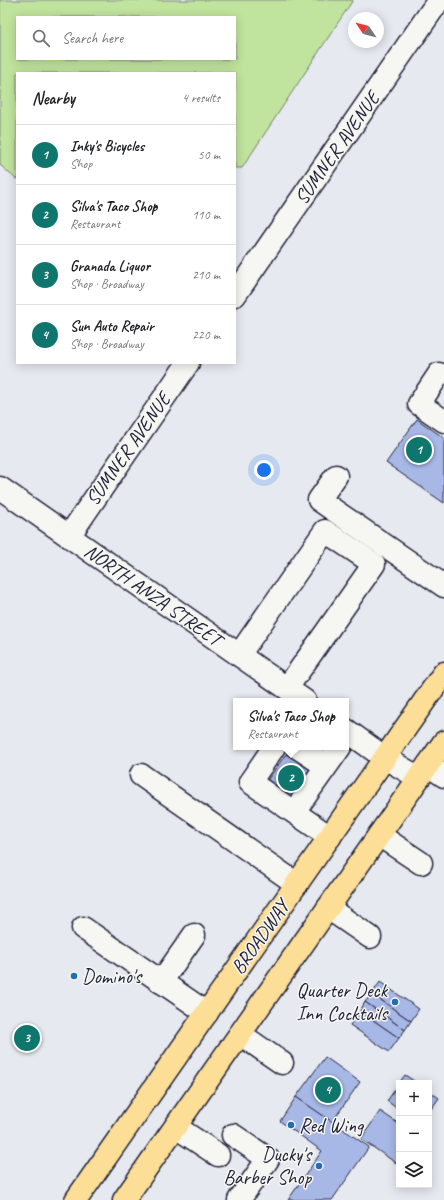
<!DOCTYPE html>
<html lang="en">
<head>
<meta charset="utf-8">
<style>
	:root { --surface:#fff; --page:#f2f2f2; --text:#202124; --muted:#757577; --line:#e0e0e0; --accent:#0f766e }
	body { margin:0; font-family:Caveat,sans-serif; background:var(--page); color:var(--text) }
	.controls { position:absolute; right:12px; bottom:12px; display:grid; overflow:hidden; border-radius:0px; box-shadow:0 2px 10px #0003 }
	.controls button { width:36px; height:36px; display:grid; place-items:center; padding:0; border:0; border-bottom:1px solid var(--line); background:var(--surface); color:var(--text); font:20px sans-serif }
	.compass { position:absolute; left:348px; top:12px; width:36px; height:36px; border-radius:50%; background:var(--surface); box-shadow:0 2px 10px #0003; rotate:305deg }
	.you { position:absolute; left:264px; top:470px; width:14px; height:14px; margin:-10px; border:3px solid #fff; border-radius:50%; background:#1a73e8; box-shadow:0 0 0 6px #1a73e833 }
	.badge { display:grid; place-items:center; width:26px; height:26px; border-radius:50%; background:var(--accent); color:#fff; font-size:13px; font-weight:700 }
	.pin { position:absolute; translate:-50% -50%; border:2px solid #fff; box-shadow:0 1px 4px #0006 }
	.popup { position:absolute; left:233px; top:698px; width:116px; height:52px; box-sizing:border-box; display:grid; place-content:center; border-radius:0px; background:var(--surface); filter:drop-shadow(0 1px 3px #0005); font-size:13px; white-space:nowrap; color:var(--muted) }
	.popup b { font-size:15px; color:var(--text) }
	.popup::after { content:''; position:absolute; left:50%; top:100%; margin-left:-8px; border:8px solid transparent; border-top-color:var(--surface) }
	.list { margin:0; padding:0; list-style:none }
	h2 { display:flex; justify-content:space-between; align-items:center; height:52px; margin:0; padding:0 16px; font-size:17px }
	h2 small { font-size:13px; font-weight:400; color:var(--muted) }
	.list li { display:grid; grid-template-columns:26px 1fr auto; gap:12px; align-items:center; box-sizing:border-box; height:60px; padding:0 16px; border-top:1px solid var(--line) }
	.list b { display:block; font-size:15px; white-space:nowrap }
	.list p { margin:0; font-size:13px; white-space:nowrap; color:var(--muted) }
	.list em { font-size:13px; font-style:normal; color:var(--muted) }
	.icon { flex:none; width:22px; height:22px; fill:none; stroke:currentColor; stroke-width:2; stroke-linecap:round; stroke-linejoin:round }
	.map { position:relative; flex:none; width:444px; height:1200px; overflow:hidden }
	.search { position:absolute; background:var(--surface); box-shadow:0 2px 10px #0003; left:16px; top:16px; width:220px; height:44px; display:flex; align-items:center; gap:10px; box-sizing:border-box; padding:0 14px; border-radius:0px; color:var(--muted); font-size:15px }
	.panel { position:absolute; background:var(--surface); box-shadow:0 2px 10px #0003; left:16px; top:72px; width:220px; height:292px; border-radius:0px }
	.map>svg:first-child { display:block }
	.green { fill:#c0e39d; stroke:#71826c; fill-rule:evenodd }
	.building { fill:#a7b8e7; stroke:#22223b }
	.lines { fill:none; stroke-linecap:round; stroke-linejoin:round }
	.minor-casing { stroke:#22223b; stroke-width:25 }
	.major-casing { stroke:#22223b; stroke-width:25 }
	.minor { stroke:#f6f6f2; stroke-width:22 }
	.major { stroke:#fcde96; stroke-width:22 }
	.poi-dot { fill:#1f6fb2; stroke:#f6f6f2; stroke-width:1.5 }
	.labels { text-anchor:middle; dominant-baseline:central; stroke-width:3; stroke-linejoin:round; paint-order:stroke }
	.street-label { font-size:20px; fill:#22223b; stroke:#f6f6f2 }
	.poi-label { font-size:20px; fill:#22223b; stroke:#f6f6f2; text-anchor:start }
</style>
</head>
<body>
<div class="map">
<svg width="444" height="1200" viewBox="0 0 444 1200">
	<rect width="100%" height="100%" fill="#e6eaf0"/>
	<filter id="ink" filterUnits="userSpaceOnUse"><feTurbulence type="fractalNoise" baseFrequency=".025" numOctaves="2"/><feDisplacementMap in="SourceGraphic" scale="8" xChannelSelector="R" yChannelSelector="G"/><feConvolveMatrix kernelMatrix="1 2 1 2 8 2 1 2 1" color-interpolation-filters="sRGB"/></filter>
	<g filter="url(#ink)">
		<path class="green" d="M0,0H353L242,168H235V73H17V179H16L0,165ZM17,17H235V59H17Z"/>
		<g class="building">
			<path d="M417,419L444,438V503L386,463Z"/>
			<path d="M286,754L292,758L295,754L313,766L310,770L317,775L296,804L266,782Z"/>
			<path d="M380,982L419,1009L411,1021L372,994Z"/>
			<path d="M372,994L411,1021L405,1030L365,1002Z"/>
			<path d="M365,1002L405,1030L399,1038L360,1011Z"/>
			<path d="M360,1011L399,1038L389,1052L350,1025Z"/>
			<path d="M325,1057L360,1082L332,1122L296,1097Z"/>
			<path d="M405,1075L417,1083H399Z"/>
			<path d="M399,1084V1110L387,1101Z"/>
			<path d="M429,1091L439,1098L429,1112Z"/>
			<path d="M296,1097L369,1147L332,1200H288L322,1151L280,1121Z"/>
			<path d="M380,1111L399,1124V1165L361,1139Z"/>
		</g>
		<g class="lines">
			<defs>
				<g id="minor">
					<path d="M235,295L439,0"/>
					<path d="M439,374L419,404L444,421"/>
					<path d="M336,476L319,500L444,586"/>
					<path d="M0,488L305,701"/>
					<path d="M69,536L188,363"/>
					<path d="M239,655L325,531L374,564L287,688"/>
					<path d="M346,730L385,758L419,778"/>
					<path d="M274,747L250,782L330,837"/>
					<path d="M297,747L326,766"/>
					<path d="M428,765L444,776"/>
					<path d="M141,775L297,884"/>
					<path d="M294,812L340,747"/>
					<path d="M379,835L421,863"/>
					<path d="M328,908L370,937"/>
					<path d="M83,928L207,1013"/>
					<path d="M161,982L194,935"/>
					<path d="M240,1034L282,1063"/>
					<path d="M176,1127L218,1155"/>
					<path d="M233,1135L268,1159L239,1200"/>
				</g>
				<g id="major">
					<path d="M76,1200L444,673"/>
					<path d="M124,1200L444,742"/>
				</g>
			</defs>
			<use href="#minor" class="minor-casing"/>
			<use href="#major" class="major-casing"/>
			<use href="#minor" class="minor"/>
			<use href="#major" class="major"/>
		</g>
	</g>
	<g class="poi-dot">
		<circle cx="74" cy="976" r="4"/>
		<circle cx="395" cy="1002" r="4"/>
		<circle cx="291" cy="1125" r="4"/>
		<circle cx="319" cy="1166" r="4"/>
	</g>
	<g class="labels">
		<g class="street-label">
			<text transform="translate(337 148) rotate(-55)">SUMNER AVENUE</text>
			<text transform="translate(128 449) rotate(-55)">SUMNER AVENUE</text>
			<text transform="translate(153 595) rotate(35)">NORTH ANZA STREET</text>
			<text transform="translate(260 937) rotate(-55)">BROADWAY</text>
		</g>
		<g class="poi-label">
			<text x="82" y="976">Domino's</text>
			<text x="387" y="990" text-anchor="end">Quarter Deck<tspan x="387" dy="23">Inn Cocktails</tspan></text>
			<text x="299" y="1125">Red Wing</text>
			<text x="311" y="1154" text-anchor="end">Ducky's<tspan x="311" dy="23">Barber Shop</tspan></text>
		</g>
	</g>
</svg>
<div class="controls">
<button>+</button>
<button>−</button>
<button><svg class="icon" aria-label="layers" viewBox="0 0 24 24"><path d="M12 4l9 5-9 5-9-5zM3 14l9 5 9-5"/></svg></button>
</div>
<svg class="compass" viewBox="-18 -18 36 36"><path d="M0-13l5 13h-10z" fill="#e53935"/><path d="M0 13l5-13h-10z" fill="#757577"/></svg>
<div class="you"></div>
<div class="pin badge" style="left:419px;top:450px">1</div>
<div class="pin badge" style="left:291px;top:778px">2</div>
<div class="popup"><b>Silva's Taco Shop</b>Restaurant</div>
<div class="pin badge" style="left:27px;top:1038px">3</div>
<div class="pin badge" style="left:328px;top:1090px">4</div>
<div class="search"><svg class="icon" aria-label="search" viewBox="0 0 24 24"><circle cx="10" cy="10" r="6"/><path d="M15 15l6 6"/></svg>Search here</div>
<section class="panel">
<h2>Nearby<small>4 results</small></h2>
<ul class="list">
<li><span class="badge">1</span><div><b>Inky's Bicycles</b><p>Shop</p></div><em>50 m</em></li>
<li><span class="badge">2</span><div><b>Silva's Taco Shop</b><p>Restaurant</p></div><em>110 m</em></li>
<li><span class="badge">3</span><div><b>Granada Liquor</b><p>Shop · Broadway</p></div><em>210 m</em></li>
<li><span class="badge">4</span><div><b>Sun Auto Repair</b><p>Shop · Broadway</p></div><em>220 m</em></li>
</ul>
</section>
</div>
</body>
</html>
